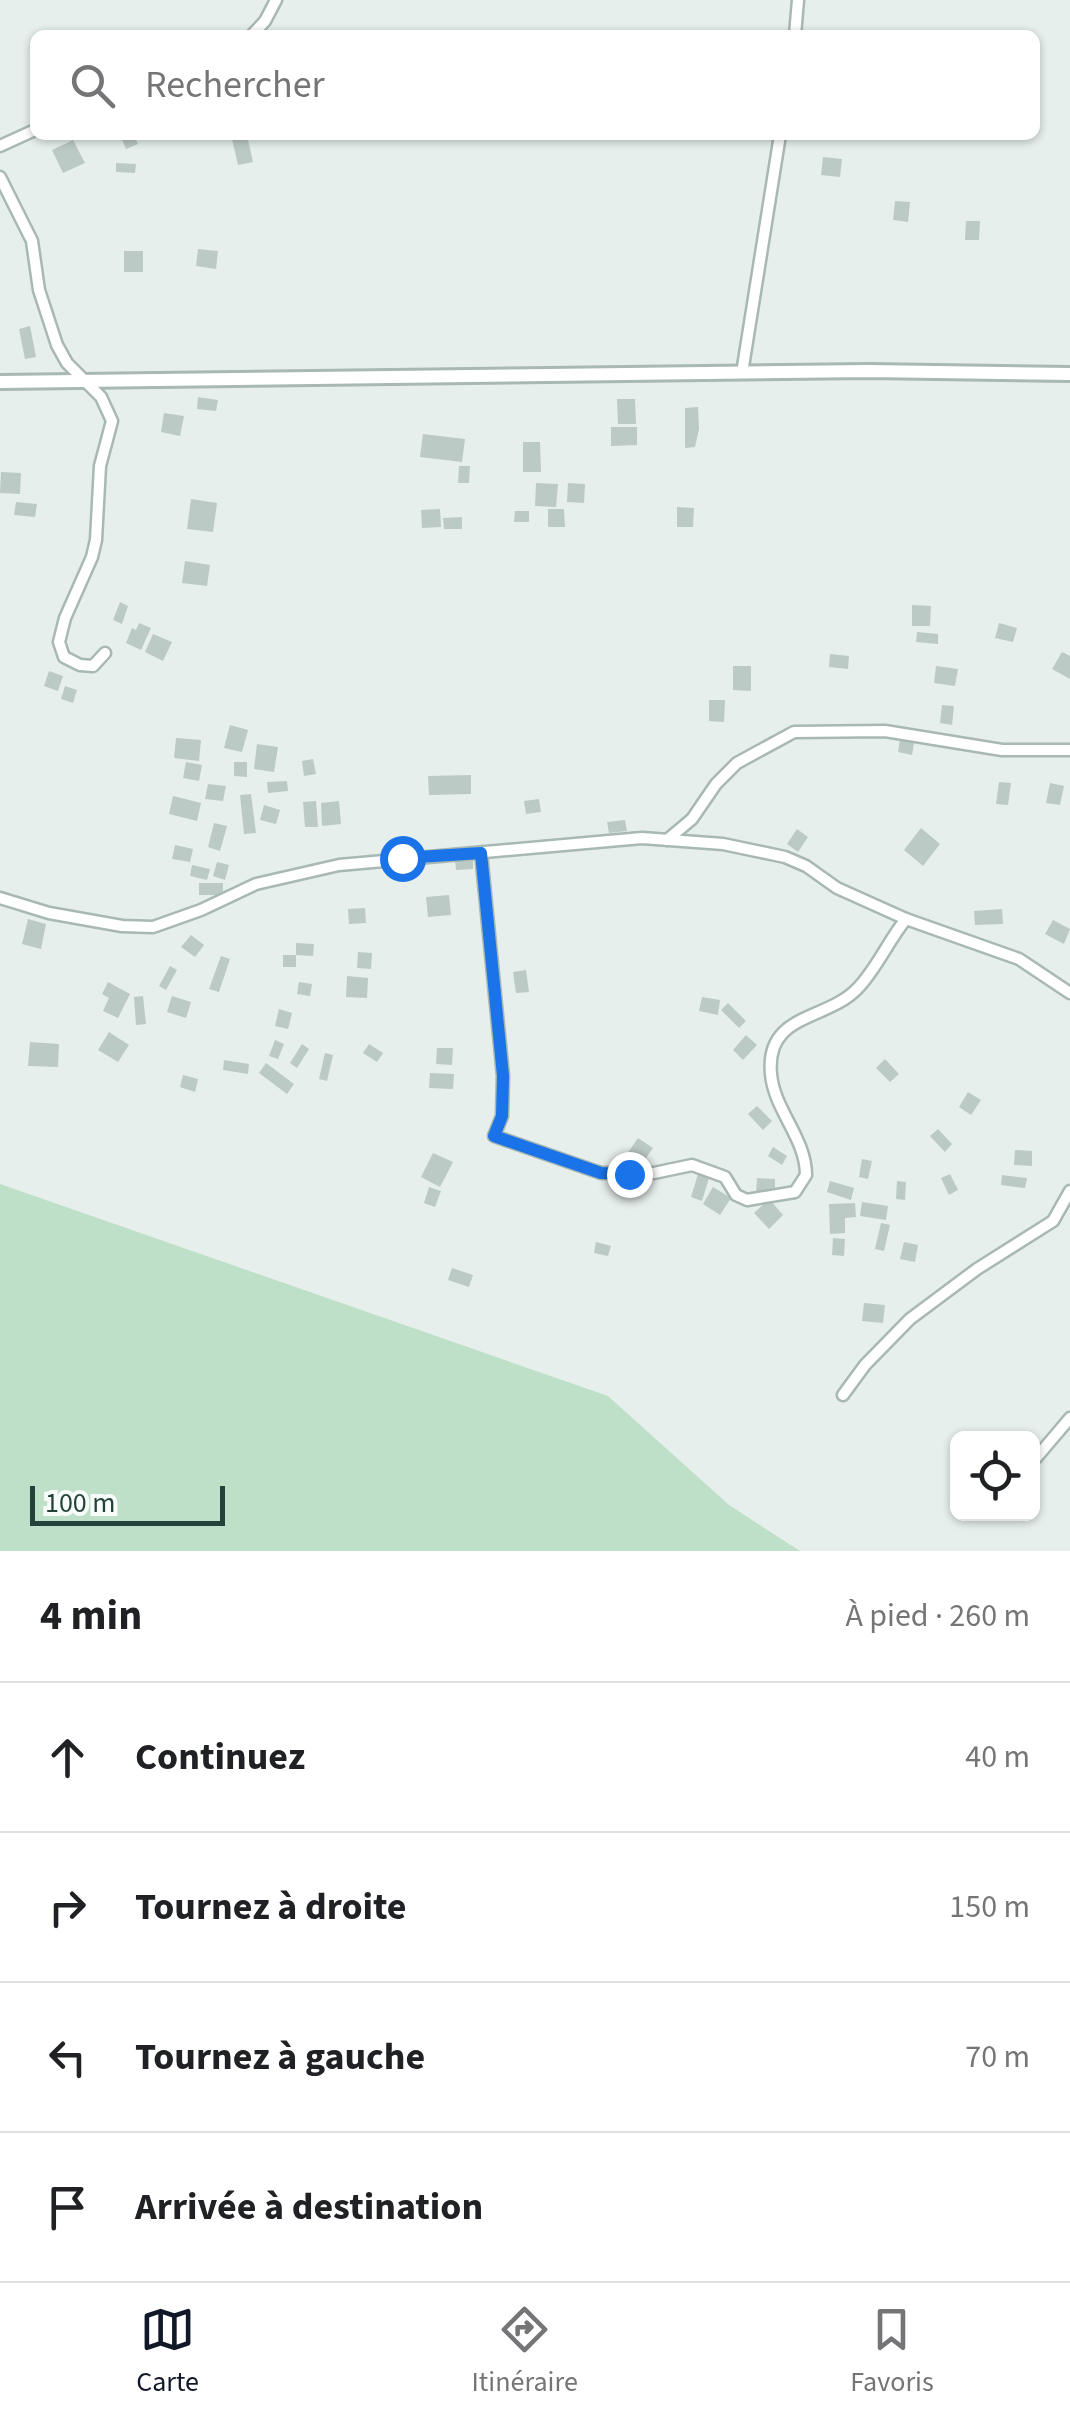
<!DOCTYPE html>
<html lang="fr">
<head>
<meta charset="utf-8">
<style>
	:root { --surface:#fff; --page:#f6f6f6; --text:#202124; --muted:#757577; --line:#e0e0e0; --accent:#111827 }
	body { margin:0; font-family:"Source Sans 3",sans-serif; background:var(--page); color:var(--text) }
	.controls { position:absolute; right:30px; bottom:30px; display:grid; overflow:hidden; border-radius:15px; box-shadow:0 2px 8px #0004 }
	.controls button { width:90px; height:90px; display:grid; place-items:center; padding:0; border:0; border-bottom:2px solid var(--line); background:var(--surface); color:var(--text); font:50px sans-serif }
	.scale { position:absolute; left:30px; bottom:25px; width:195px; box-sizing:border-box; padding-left:10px; border:5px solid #24423a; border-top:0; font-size:28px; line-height:35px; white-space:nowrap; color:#24423a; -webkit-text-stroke:8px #f7fbf9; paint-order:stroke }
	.stop { position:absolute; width:30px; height:30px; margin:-22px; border:8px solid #1a73e8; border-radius:50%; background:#fff }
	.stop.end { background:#1a73e8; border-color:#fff; box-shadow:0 2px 10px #0008 }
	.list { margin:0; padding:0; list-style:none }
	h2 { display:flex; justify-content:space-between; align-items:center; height:130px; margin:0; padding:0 40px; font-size:42px }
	h2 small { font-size:32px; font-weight:400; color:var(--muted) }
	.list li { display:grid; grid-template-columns:65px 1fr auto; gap:30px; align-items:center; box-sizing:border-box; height:150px; padding:0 40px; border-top:2px solid var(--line) }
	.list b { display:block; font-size:38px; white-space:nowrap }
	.list em { font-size:32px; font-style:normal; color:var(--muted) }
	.icon { flex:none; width:55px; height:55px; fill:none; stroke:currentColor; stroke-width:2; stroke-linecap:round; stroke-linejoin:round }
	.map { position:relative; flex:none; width:1070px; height:1551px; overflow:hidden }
	.search { position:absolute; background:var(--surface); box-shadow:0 2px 8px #0004; left:30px; right:30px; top:30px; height:110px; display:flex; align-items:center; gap:25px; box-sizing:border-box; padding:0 35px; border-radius:15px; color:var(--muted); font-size:38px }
	.sheet { height:730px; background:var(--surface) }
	nav { display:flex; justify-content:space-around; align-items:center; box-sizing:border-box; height:140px; border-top:2px solid var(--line); background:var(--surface); font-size:28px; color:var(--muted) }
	nav a { display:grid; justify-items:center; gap:5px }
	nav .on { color:var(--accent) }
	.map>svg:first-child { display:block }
	.green { fill:#bfe0c8 }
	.building { fill:#bbcac4 }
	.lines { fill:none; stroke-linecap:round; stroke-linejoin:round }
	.minor-casing { stroke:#a8b8b2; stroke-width:15 }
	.tertiary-casing { stroke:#a8b8b2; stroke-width:18 }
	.minor { stroke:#fff; stroke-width:10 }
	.tertiary { stroke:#fff; stroke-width:12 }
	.route { stroke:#1a73e8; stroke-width:12 }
</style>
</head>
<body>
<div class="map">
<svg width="1070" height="1551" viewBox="0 0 1070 1551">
	<rect width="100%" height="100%" fill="#e6efeb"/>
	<path class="green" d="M0,1184L608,1396L729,1505L800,1551H0Z"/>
	<g class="building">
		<path d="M120,135H134L138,144L126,149Z"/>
		<path d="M247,135L253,162L238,165L232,139Z"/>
		<path d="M73,140L85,163L63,173L52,150Z"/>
		<path d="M823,157L842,159L840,177L821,175Z"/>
		<path d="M116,163L136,164L135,173L116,172Z"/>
		<path d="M895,201L910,202L908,222L893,220Z"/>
		<path d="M966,221H980L979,240H965Z"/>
		<path d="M198,249L218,251L216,269L196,266Z"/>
		<rect x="124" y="251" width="19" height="21"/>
		<path d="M30,326L36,357L25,359L19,329Z"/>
		<path d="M198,397L218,400L216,411L197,409Z"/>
		<path d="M617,399H635L636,424H618Z"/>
		<path d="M698,407L699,429L695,447L685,448V408Z"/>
		<path d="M164,413L184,416L180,436L161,432Z"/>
		<path d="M611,427H637V445L611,446Z"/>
		<path d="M423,434L465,439L462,462L420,457Z"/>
		<path d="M523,442H540L541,472H523Z"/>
		<path d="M459,466H470L469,483H458Z"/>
		<path d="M1,472L21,473L20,494L0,493Z"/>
		<path d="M536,483L558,484L556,507L535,506Z"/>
		<path d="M568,483L585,484L584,503L567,502Z"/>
		<path d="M191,499L217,503L213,532L187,529Z"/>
		<path d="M16,502L37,504L35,517L14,515Z"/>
		<path d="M677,507L694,508L693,527H677Z"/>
		<path d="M440,509L441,527L422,528L421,510Z"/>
		<path d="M548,509H564L565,527H548Z"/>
		<path d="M515,511H529V522H514Z"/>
		<path d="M462,517V529H444L443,518Z"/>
		<path d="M185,561L210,565L207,586L182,583Z"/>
		<path d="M120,602L128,606L122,624L113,620Z"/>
		<path d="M912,605L931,606L930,626H912Z"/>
		<path d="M139,623L151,628L141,650L126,643L132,628L136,630Z"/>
		<path d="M999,623L1017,628L1013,642L995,638Z"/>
		<path d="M917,632L938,634V644L916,642Z"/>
		<path d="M153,634L172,642L163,661L145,652Z"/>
		<path d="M1062,652L1070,656V679L1052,669Z"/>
		<path d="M830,654L849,656L848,669L829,667Z"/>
		<path d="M733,666H751V691L733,690Z"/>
		<path d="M936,666L958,669L955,686L934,683Z"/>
		<path d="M49,671L63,676L58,691L44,686Z"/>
		<path d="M65,686L77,690L73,703L61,699Z"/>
		<path d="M709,700H725L724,722L709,721Z"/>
		<path d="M942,705L954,706L952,725L940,723Z"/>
		<path d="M230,725L248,730L242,752L224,748Z"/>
		<path d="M176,738L201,740L199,761L174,758Z"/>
		<path d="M900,740L914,743L912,755L898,752Z"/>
		<path d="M257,744L278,747L274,772L254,769Z"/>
		<path d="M313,759L316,774L304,776L302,761Z"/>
		<path d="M186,762L202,765L199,781L183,778Z"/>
		<path d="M234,762H247V777L234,776Z"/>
		<path d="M471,775V794L429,795L428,776Z"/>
		<path d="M287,781L288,791L268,793L267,782Z"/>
		<path d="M999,782L1011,783L1008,805L996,804Z"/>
		<path d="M1050,783L1064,786L1060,805L1046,803Z"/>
		<path d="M208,784L226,786L223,801L205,799Z"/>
		<path d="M251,794L256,833L244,834L240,795Z"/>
		<path d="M173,796L201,803L197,821L169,814Z"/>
		<path d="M539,799L541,812L526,814L524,801Z"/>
		<path d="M316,801L318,827H305L303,802Z"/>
		<path d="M339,801L341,824L322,826L321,803Z"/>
		<path d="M264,805L280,810L276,824L260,820Z"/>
		<path d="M625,820L627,831L609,833L607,822Z"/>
		<path d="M214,823L227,826L220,851L208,847Z"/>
		<path d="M921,828L940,844L923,866L904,850Z"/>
		<path d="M797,829L808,837L798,852L787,844Z"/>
		<path d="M175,845L193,849L190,862L172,859Z"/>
		<path d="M473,858V869L456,870L455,859Z"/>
		<path d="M217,862L229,865L225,880L213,876Z"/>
		<path d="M192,865L210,869L207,880L190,876Z"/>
		<rect x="199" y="883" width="24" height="12"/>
		<path d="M449,895L451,915L428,917L426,897Z"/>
		<path d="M365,908L366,923L349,924L348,909Z"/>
		<path d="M1002,909L1003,924L975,925L974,911Z"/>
		<path d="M28,919L46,924L41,949L22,944Z"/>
		<path d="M1053,920L1070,929L1064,944L1045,934Z"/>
		<path d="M191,935L204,945L195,957L181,947Z"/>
		<path d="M296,943L314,944L313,956L296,955Z"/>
		<path d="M358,952L372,953L371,969L357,968Z"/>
		<rect x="283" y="955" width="13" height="12"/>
		<path d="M221,956L230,959L219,992L209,989Z"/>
		<path d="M170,966L177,970L166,990L159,986Z"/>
		<path d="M526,970L529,992L516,993L513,972Z"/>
		<path d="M347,976L368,978L367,998L346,997Z"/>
		<path d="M108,982L130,994L118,1018L103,1011L109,998L102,994Z"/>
		<path d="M299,982L312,984L310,996L297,994Z"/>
		<path d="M143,996L146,1024L136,1025L134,997Z"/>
		<path d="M172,996L191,1002L186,1018L167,1012Z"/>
		<path d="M702,997L720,1000L718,1015L699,1011Z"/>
		<path d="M728,1003L746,1021L739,1028L721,1010Z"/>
		<path d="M279,1009L292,1013L288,1029L275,1026Z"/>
		<path d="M109,1032L129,1045L118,1062L98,1050Z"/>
		<path d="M746,1035L757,1045L743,1060L733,1050Z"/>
		<path d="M275,1040L284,1044L278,1059L269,1056Z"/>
		<path d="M30,1042L59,1044L58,1067L28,1066Z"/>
		<path d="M302,1044L309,1049L297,1068L290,1063Z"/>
		<path d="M369,1044L383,1053L377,1062L363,1053Z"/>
		<path d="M437,1048H453L452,1065L436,1064Z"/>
		<path d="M325,1053L333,1055L327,1081L319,1079Z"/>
		<path d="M885,1059L899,1074L890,1082L876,1068Z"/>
		<path d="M224,1060L249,1064L248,1074L223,1070Z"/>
		<path d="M266,1063L294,1084L287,1094L259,1073Z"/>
		<path d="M430,1073L454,1074L453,1089L429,1088Z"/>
		<path d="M183,1075L198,1079L195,1092L180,1087Z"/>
		<path d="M968,1092L981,1100L971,1115L959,1107Z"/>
		<path d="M757,1106L772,1121L763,1130L748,1114Z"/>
		<path d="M938,1129L952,1144L945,1152L930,1136Z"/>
		<path d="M638,1138L653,1148L642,1164L627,1154Z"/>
		<path d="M773,1147L787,1156L782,1165L768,1156Z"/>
		<path d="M1015,1150L1032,1151V1166L1014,1165Z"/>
		<path d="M433,1153L453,1162L440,1187L421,1177Z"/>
		<path d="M862,1159L872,1161L868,1179L859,1177Z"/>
		<path d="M698,1174L709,1178L702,1201L691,1197Z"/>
		<path d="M950,1174L958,1190L949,1195L941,1178Z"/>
		<path d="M1002,1175L1027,1178L1025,1188L1001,1185Z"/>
		<path d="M757,1178L775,1179V1194H756Z"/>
		<path d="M830,1181L854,1188L851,1200L827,1192Z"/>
		<path d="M897,1181L906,1182L905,1200L896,1199Z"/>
		<path d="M429,1187L441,1191L435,1207L424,1203Z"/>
		<path d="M713,1187L731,1198L720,1215L703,1204Z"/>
		<path d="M769,1199L783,1215L769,1229L754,1213Z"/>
		<path d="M862,1202L888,1206L886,1220L860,1216Z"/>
		<path d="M855,1203L856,1217L845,1218V1233L830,1234L829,1204Z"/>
		<path d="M881,1223L890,1225L884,1251L875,1249Z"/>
		<path d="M833,1238L845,1239L844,1256L832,1255Z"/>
		<path d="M596,1242L611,1246L608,1256L594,1253Z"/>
		<path d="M904,1242L918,1245L915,1262L900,1259Z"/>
		<path d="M452,1268L473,1275L469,1287L448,1280Z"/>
		<path d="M864,1303L885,1305L883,1323L862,1321Z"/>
	</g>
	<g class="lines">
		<defs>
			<g id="minor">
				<path d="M252,35L265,21L276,0"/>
				<path d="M795,35L798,0"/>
				<path d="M0,146L35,130"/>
				<path d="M0,177L32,241L39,290L57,345L67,363L101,397L112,421L100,466L96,540L92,557L65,618L59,642L64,657L80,665L93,666L105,653"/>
				<path d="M742,373L780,135"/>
				<path d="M667,840L692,819L716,784L737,763L794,732L885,731L1002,750H1070"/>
				<path d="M481,853L503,1076L502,1116L494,1136L601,1173H654L692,1165L725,1177L736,1195L747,1200L795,1192L806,1175C806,1138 774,1110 771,1074C765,1013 826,1021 857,989C876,970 888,941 906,919"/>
				<path d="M0,898L49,913L122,926L153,927L201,910L256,884L339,865L642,838L723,844L785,857L806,866L837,888L906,919L1019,959L1070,993"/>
				<path d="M843,1395L865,1365L910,1319L977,1269L1053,1221L1070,1191"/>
				<path d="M1036,1458L1070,1418"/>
			</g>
			<path id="tertiary" d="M0,382L869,371L1070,374"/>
		</defs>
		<use href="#minor" class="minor-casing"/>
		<use href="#tertiary" class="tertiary-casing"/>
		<use href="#minor" class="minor"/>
		<use href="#tertiary" class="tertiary"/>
	</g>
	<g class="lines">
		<path class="route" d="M402,858L481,853L503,1076L502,1116L494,1136L601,1173L629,1174"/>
	</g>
</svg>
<div class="controls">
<button><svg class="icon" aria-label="locate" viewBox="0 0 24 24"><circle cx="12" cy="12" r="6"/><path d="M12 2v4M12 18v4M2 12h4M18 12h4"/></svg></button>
</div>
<div class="scale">100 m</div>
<div class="stop" style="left:402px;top:858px"></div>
<div class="stop end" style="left:629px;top:1174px"></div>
<div class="search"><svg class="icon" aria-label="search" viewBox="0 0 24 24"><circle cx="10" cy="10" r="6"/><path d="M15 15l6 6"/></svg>Rechercher</div>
</div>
<section class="sheet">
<h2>4 min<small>À pied · 260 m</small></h2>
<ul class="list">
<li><svg class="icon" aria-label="ahead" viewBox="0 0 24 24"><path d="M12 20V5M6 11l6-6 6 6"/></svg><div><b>Continuez</b></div><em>40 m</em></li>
<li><svg class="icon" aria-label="right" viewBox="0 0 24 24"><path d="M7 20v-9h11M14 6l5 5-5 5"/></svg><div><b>Tournez à droite</b></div><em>150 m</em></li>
<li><svg class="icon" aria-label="left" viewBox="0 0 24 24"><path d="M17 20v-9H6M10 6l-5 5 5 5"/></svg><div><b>Tournez à gauche</b></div><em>70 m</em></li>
<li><svg class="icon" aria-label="arrive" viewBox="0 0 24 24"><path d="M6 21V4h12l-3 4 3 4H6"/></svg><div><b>Arrivée à destination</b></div></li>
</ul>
</section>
<nav>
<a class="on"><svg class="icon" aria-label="map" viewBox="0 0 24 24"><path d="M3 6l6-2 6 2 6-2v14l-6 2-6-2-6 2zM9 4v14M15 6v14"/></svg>Carte</a>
<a><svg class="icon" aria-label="directions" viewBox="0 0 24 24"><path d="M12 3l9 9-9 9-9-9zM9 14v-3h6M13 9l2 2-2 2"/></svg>Itinéraire</a>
<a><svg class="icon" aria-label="saved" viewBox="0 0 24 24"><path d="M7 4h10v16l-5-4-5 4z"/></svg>Favoris</a>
</nav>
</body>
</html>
